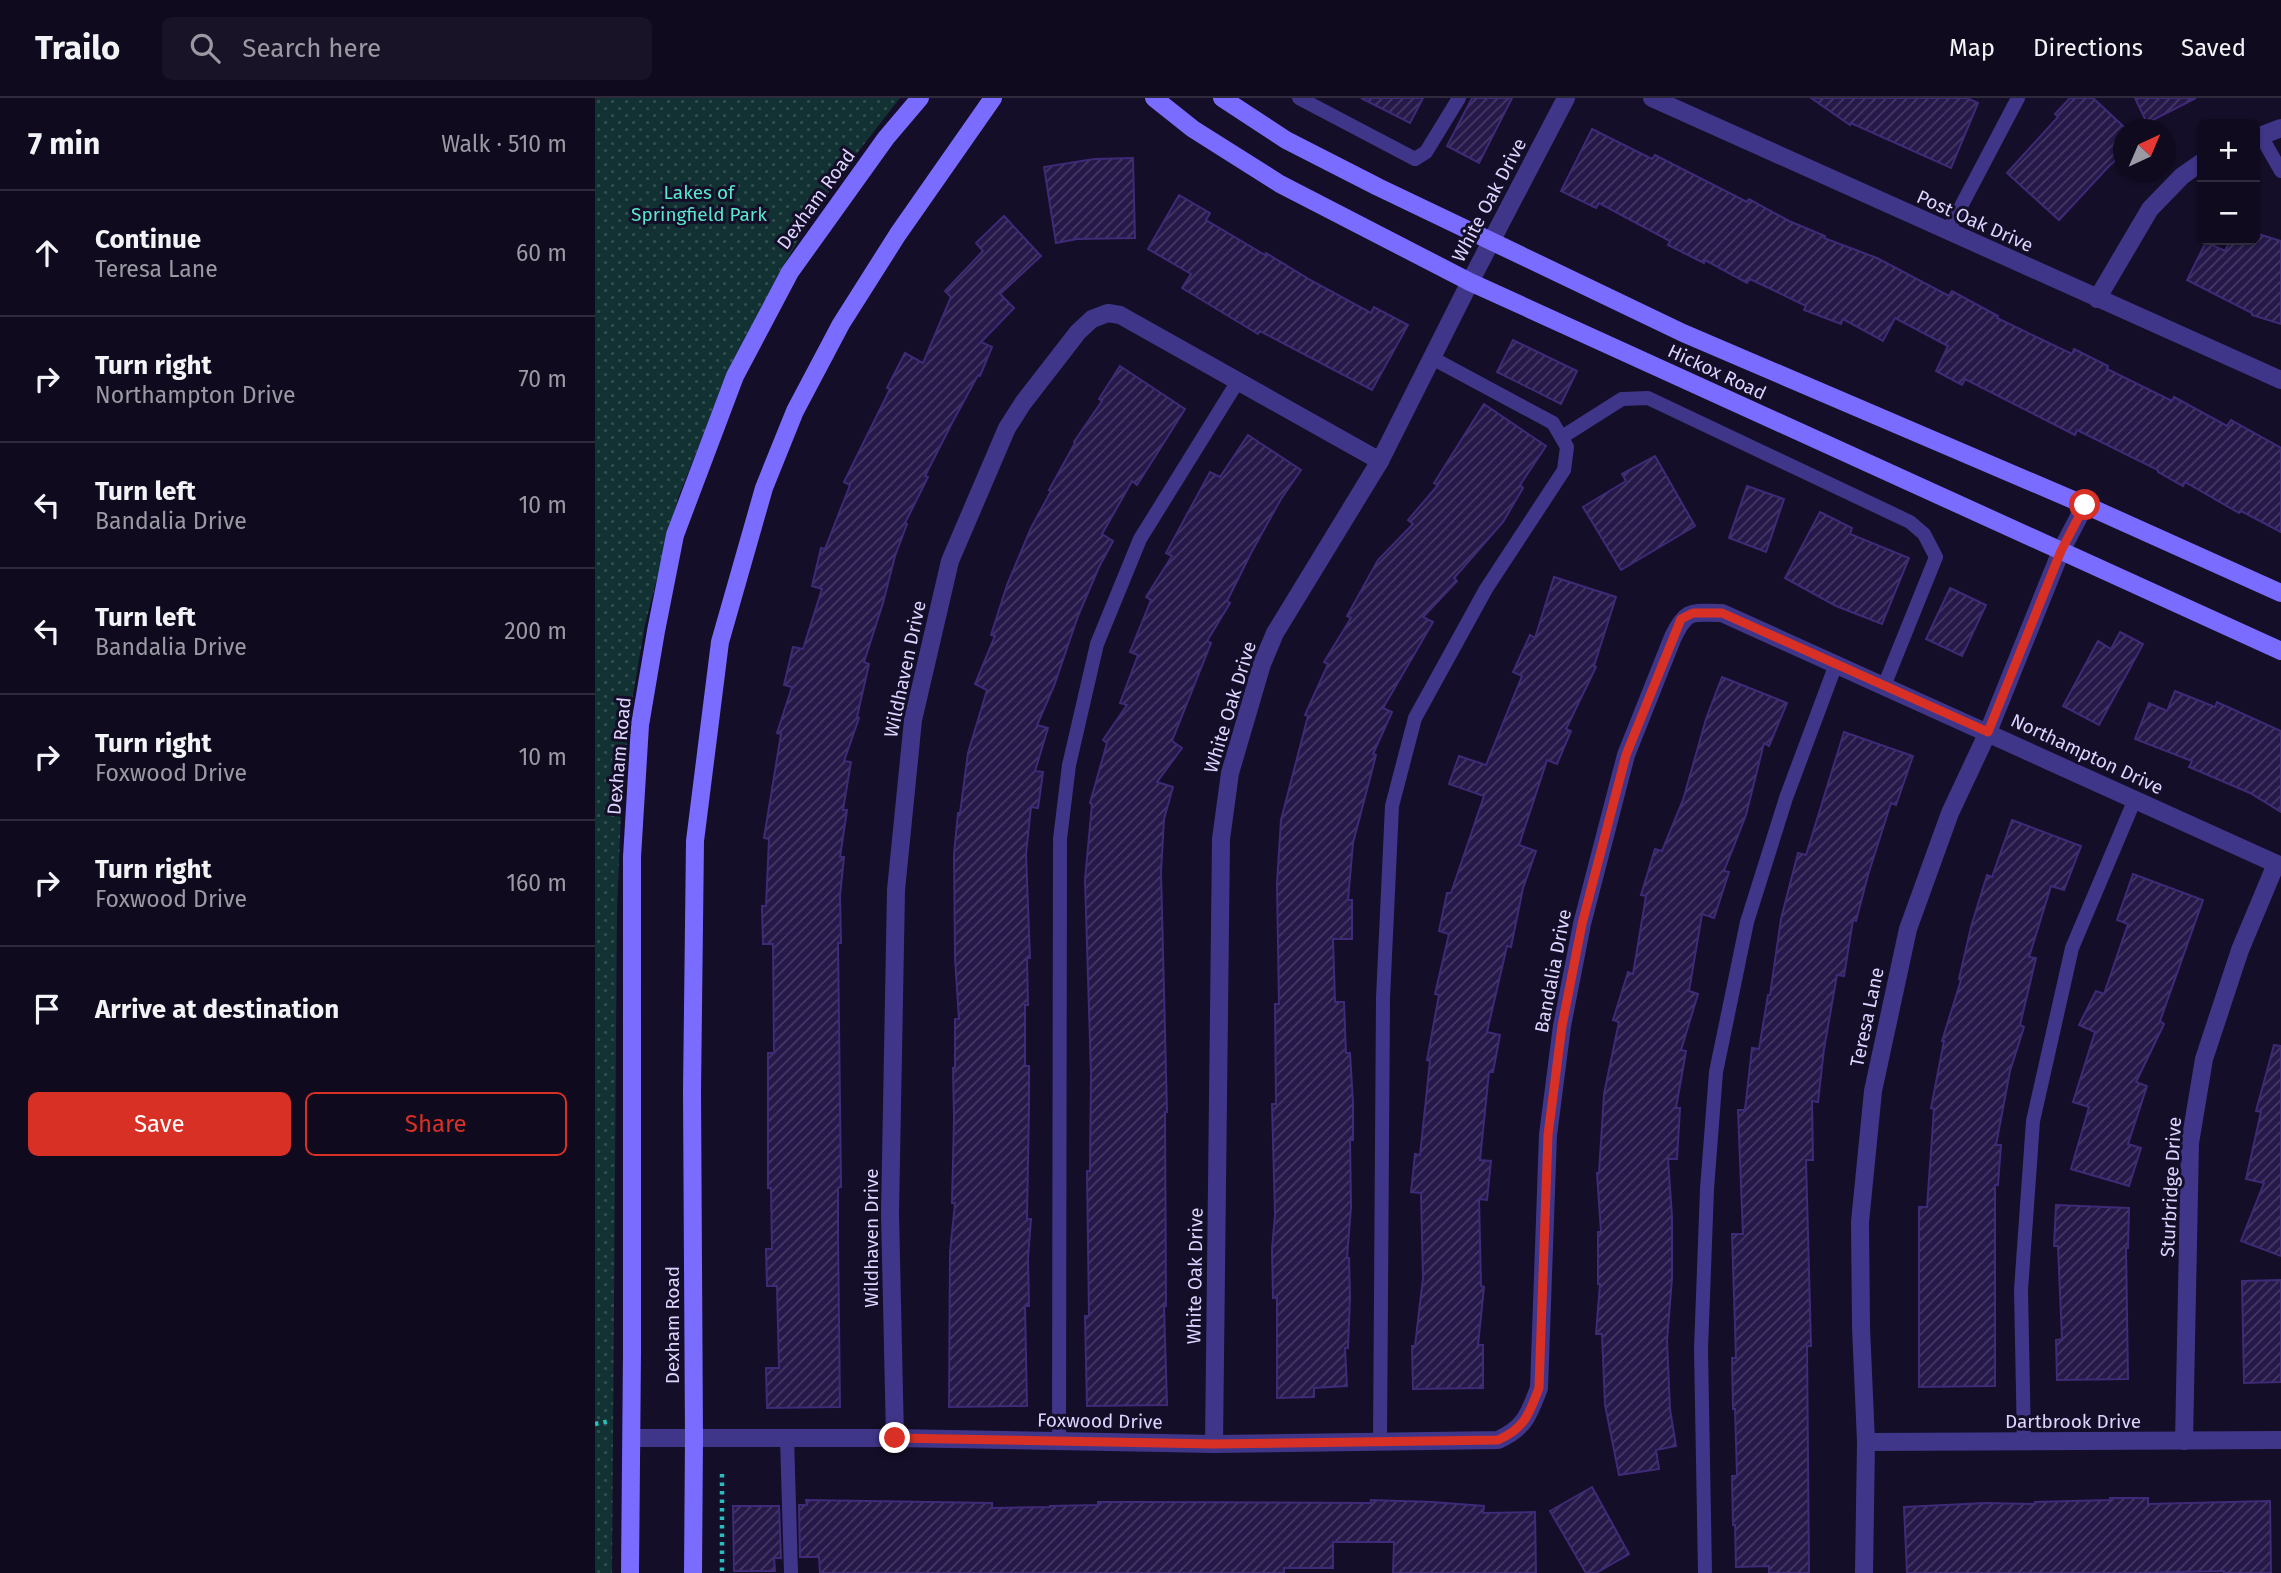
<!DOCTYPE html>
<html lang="en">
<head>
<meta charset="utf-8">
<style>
	:root { --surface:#0f0a1e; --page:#181327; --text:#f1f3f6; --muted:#9b9aa4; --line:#2f2b3c; --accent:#d93025 }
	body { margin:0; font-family:"Fira Sans",sans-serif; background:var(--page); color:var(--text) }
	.controls { position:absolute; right:21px; top:21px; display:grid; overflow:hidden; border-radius:10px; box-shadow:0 2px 5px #0004 }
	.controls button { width:63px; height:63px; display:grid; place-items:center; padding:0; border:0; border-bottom:2px solid var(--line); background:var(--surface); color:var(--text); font:35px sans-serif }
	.compass { position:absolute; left:1518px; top:21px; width:63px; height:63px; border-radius:50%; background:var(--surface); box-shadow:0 2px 5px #0004; rotate:44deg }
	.stop { position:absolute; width:21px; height:21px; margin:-16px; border:5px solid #d93025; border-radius:50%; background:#fff }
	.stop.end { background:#d93025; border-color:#fff; box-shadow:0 2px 7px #0008 }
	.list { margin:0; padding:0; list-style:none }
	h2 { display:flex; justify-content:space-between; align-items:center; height:91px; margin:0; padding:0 28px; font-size:30px }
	h2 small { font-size:23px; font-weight:400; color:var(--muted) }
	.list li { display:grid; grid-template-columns:46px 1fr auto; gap:21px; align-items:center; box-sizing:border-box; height:126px; padding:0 28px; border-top:2px solid var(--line) }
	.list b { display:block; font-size:26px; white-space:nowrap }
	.list p { margin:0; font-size:23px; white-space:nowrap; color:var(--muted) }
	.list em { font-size:23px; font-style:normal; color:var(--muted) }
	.actions { display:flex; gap:14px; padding:21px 28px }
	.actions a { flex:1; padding:16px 0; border:2px solid var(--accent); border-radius:10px; text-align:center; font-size:24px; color:var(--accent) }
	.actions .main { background:var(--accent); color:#fff }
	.icon { flex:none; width:38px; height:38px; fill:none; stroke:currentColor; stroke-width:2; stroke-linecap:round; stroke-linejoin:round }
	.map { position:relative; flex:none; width:1686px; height:1475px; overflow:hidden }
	header { display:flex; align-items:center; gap:42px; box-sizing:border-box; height:98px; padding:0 35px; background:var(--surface); border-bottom:2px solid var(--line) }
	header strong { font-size:33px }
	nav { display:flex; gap:38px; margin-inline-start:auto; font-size:24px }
	.search { width:490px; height:63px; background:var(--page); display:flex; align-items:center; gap:18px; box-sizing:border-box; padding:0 24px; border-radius:10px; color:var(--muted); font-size:26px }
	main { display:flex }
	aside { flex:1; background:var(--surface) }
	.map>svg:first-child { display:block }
	.park { fill:url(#park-dots) }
	.building { fill:url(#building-hatch); stroke:#3f2a77; stroke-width:2 }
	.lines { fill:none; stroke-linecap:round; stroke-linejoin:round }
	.path { stroke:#28bec0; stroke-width:4.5; stroke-dasharray:3.5 5; stroke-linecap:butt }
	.lane { stroke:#403689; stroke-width:14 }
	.street { stroke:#403689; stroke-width:18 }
	.secondary { stroke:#7a6cff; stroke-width:18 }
	.route { stroke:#d93025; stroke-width:9 }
	.labels { text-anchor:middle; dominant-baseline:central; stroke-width:6; stroke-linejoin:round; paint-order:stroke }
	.park-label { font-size:19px; fill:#59e7ce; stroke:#140e28 }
	.street-label { font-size:19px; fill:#ddd5ff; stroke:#140e28 }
</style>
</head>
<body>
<header>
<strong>Trailo</strong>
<div class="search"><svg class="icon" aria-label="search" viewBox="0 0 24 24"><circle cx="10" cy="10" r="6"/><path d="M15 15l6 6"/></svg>Search here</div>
<nav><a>Map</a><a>Directions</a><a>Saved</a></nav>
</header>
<main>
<aside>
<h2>7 min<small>Walk · 510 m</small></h2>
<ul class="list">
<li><svg class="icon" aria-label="ahead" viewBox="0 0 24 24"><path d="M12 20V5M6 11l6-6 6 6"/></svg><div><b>Continue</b><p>Teresa Lane</p></div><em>60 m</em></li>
<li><svg class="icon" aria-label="right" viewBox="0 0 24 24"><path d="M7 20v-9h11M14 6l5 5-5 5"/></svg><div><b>Turn right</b><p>Northampton Drive</p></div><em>70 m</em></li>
<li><svg class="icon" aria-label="left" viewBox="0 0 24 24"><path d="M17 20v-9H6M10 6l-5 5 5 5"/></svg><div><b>Turn left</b><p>Bandalia Drive</p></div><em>10 m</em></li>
<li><svg class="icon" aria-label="left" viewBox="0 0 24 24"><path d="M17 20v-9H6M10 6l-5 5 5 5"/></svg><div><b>Turn left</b><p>Bandalia Drive</p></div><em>200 m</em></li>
<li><svg class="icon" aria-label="right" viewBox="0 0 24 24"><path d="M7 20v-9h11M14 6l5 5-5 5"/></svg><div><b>Turn right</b><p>Foxwood Drive</p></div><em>10 m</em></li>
<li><svg class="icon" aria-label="right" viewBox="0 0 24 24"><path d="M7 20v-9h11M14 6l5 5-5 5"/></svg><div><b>Turn right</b><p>Foxwood Drive</p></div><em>160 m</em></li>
<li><svg class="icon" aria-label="arrive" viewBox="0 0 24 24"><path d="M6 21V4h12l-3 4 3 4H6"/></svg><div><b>Arrive at destination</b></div></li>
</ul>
<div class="actions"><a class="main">Save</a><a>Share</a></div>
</aside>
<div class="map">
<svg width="1686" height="1475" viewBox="0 0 1686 1475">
	<defs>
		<pattern id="park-dots" width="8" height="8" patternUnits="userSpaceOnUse" patternTransform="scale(1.75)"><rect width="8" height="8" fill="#113132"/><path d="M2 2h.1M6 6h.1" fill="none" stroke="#334e51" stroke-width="1.8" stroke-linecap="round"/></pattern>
		<pattern id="building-hatch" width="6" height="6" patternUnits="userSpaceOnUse" patternTransform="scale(1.75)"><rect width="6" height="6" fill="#26194a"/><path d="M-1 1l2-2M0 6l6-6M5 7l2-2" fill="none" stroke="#453a65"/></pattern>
	</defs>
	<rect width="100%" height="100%" fill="#140e28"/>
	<path class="park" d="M0,0H305L245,77L215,122L189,167L132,278L83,400L50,527L36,609L27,689L22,813L17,1475H0Z"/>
	<g class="building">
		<path d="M766,0H828L815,25Z"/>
		<path d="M877,0H917L884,65L852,48Z"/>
		<path d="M1216,0H1372L1383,5L1356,70L1256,25L1255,27Z"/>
		<path d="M1475,0H1498L1529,29V55L1514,68L1464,122L1412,75L1463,19L1460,16Z"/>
		<path d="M1540,0H1601L1552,25Z"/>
		<path d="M997,31L1057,61L1060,57L1152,104L1154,101L1194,123L1230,138L1229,140L1282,160L1354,198L1357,193L1403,218L1402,220L1477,256L1479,251L1513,268L1512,271L1577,303L1579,299L1632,328L1636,322L1686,350V434L1646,413L1644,415L1590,384L1588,388L1563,374V372L1482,332L1480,337L1370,281L1367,287L1341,273L1353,248L1300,220L1288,243L1248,221L1246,226L1209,212L1211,208L1155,181L1152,185L1110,162L1109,165L1073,147L1075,143L1004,105L1001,110L966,93Z"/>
		<path d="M538,60L540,140L482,141L461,145L449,69L499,61Z"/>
		<path d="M584,97L615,115L611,122L670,157L671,155L717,183L776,215L779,209L813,227L777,292L665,233L663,236L587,190L596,176L553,151Z"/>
		<path d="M409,118L446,158L405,196L419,210L386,244L397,249L385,278L383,277L357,325L330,378L333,379L310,425L312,426L300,458L288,505L269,564L274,566L262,619L264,620L249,663L256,664L248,712H252L245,759H249L245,798L246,845H243L246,1089L243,1090V1139L245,1309L172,1310L171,1270H184L182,1188H172L171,1151H177L176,1090H173V955H179L178,846H168L167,808H171L174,741L169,740L186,636L182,635L197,589L189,587L198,549L208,551L227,491L217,488L226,450L230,451L255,387L249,384L295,291L292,290L310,255L328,265L356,199L350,193L388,153L381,145Z"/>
		<path d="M1660,135L1686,143V226L1657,217V215L1592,182L1611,144L1630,153L1635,142H1660Z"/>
		<path d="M918,242L982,273L966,306L902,274Z"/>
		<path d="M525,268L590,311L542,387L537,383L507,436L518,443L504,469L483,518L459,588L442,627L453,630L440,673L448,674L443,710L436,709L431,756L435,860H432L433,907H430V968H434V1008L432,1121H436L433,1160L434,1208H430L432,1308L354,1309L355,1154L360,1105H357L359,1021L358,970H360V921H364L360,861L359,756L363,715H365L373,655L392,592L380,586L400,538L396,537L412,487L436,430L456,393L454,392L480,345L479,344L507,303L504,301Z"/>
		<path d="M889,306L951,348L925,387L928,390L908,424L859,480L862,483L828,519L838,524L788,610L797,614L778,656L781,657L758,745L753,802H757V841H738L740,904H749L751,955H755L758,1005V1042H755L756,1109L752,1160H754L755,1199L753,1250H750L752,1288L719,1290V1299L682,1300V1200H678L677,1151L680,1117L677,1006H681L680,906H684L682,786L686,722L713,618L710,617L733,566L729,564L756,520L752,518L783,462L818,426L813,422L843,387L839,385Z"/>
		<path d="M653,337L706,372L686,401L656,455L632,503L635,505L612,543L616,545L577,643L587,650L562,684L578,689L569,721L566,774L572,1014H570L571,1208H569L572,1307L492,1308L490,1218H494L492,1073H495L496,976L490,782L497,706L495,705L512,645L508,642L532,607L525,605L543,557L535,554L556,502L551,499L577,458L571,455L615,374L625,379Z"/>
		<path d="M1060,358L1100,428L1026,472L988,409L1031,383L1027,376Z"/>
		<path d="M1152,388L1189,401L1171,454L1134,440Z"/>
		<path d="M1225,414L1257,430L1255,436L1314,460L1287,526L1241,508L1190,480Z"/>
		<path d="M959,479L1021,499L999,568L1001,569L971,631L976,633L962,666L952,662L924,747L941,753L928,790L916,849L912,848L892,934L905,937L898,974H894L885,1062L896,1063L892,1102L884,1101L886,1188L889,1189L883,1247H888V1290L818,1291L817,1248H820L828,1180L826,1095L816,1094L820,1056L825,1057L835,963L832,962L844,897L840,896L854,836L844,833L852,795H856L889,698L854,686L864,658L891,667L927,578L918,574L935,537L940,540Z"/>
		<path d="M1355,490L1391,507L1367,558L1331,541Z"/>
		<path d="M1525,534L1548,546L1504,627L1468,608L1503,543L1516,551Z"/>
		<path d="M1127,579L1192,605L1174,648L1169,645L1151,717L1129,773L1134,774L1119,820L1107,816L1094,893L1103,896L1086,952L1091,953L1081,1010H1085L1082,1061H1073L1077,1119V1180L1072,1243L1075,1311L1081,1348L1061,1352L1064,1371L1024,1377L1010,1307L1007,1236H1001L1005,1186H1003V1134H1006L1002,1075H1004L1009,996L1024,924L1018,922L1033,874L1038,876L1051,798L1046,797L1060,751L1067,753L1088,702L1111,621Z"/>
		<path d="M1580,593L1620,609L1622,604L1686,633V714L1655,695L1594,669L1597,663L1540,641L1554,605L1572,613Z"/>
		<path d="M1249,634L1318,658L1301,707L1296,705L1273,777L1261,823L1258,822L1249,878L1242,877L1229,951L1223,1004L1217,1003L1218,1062H1211L1216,1248H1212L1214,1475H1174V1468L1141,1469L1140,1427H1138L1137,1378H1142L1140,1311H1138L1137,1260H1141L1137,1136H1148L1143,1012H1150L1157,950L1164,951L1173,897H1175L1186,821L1203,755L1211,757Z"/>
		<path d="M1417,722L1486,748L1469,792L1456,788L1434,859L1441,860L1425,927L1429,929L1415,973L1401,1047H1406L1403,1087H1400V1288L1324,1289V1109H1332L1339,1011L1336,1010L1349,943H1347L1366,882L1364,881L1376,829L1392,777L1397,779Z"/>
		<path d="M1538,776L1608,802L1565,923L1569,926L1541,984L1552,988L1533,1046L1546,1050L1534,1088L1476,1071L1494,1009L1478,1004L1500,934L1484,927L1501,893L1509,896L1533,826L1522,822Z"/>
		<path d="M1679,947L1686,948V1158L1646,1143L1669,1085L1651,1081L1666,1014L1661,1013Z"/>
		<path d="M1461,1107L1534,1110L1533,1150H1531L1533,1281L1462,1282L1461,1242L1467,1241L1463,1148H1459Z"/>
		<path d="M1686,1182V1284L1649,1285L1647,1183Z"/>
		<path d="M997,1389L1034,1456L1001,1475H991L955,1413Z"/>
		<path d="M1515,1400H1553V1406L1675,1403L1676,1475H1629V1473L1541,1475H1312L1309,1409L1391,1405L1440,1406V1404L1515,1402Z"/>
		<path d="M211,1402L397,1405V1410L455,1409V1408L503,1407V1404H542L776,1405V1402L837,1404L889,1408L888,1415L940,1414L941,1475H798L799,1444H738V1470H689V1475H225L224,1459H205L204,1407H212Z"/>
		<path d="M138,1408H184L186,1460H179L180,1473H139Z"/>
	</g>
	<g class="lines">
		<g class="path">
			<path d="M0,1326L15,1323"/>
			<path d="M127,1376V1475"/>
		</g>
		<g class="lane">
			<path d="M704,0L820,61L831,54L864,0"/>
			<path d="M1666,38L1686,73"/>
			<path d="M1353,133L1423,0"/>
			<path d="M967,339L1027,301L1053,300L1315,424L1329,436L1341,459L1289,588"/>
			<path d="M192,1340L196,1475"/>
			<path d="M464,1343L465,741L474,667L502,546L545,441L643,283"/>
			<path d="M785,1344L788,900L797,708L820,620L891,491L969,372L972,349L958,325L837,260"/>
			<path d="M1429,1344L1426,1192L1438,1023L1477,850L1540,701"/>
			<path d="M1110,1475L1106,1251L1112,1091L1121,974L1152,824L1191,700L1241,566"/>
		</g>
		<g class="street">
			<path d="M1057,0L1686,282"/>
			<path d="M1660,40L1686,30"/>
			<path d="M1502,201L1555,111L1587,78L1607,64"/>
			<path d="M37,1340H300L619,1346L903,1342C930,1330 934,1316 944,1290L953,1037L967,928L987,826L1031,657L1078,539C1092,510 1097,515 1127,515L1686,768"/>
			<path d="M300,1340L295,1115L301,792L318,622L355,463L412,330L428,305L483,234L497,221L513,215L525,217L785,363"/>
			<path d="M1589,1343L1595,1045L1609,961L1645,852L1681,766"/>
			<path d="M1271,1344L1686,1342"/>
			<path d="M619,1346L626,741L635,675L667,566L680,535L785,363L875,184L971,0"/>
			<path d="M1269,1475L1271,1344L1266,1229L1265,1124L1278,993L1313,831L1355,715L1393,634L1466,453L1490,407"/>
		</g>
		<g class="secondary">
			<path d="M559,0L598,31L685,86L875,184L1686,553"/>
			<path d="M627,0L691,42L783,89L1088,235L1490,407L1686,495"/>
			<path d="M35,1475L37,1255V759L45,627L61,533L80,437L140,278L195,174L291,40L325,0"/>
			<path d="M98,1475L99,1340L97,993L100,743L125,544L169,390L200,313L246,226L303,136L398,0"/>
		</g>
	</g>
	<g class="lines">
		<path class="route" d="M300,1340L619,1346L903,1342C930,1330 934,1316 944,1290L953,1037L967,928L987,826L1031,657L1086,521L1098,515H1127L1393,634L1466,453L1490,407"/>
	</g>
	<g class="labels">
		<g class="park-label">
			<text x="104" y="94">Lakes of<tspan x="104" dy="22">Springfield Park</tspan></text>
		</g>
		<g class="street-label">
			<text transform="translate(221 101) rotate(-54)">Dexham Road</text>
			<text transform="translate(894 102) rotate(-62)">White Oak Drive</text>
			<text transform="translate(1380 123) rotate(24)">Post Oak Drive</text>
			<text transform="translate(1122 274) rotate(25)">Hickox Road</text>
			<text transform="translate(310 571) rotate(-78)">Wildhaven Drive</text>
			<text transform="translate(635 609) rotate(-73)">White Oak Drive</text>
			<text transform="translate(1492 656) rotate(25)">Northampton Drive</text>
			<text transform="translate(24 658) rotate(-85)">Dexham Road</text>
			<text transform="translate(958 873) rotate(-79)">Bandalia Drive</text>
			<text transform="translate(1272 919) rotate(-78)">Teresa Lane</text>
			<text transform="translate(1576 1089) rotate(-87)">Sturbridge Drive</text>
			<text transform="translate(276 1140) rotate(-90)">Wildhaven Drive</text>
			<text transform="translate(600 1178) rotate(-89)">White Oak Drive</text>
			<text transform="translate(77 1227) rotate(-90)">Dexham Road</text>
			<text transform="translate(505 1323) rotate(1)">Foxwood Drive</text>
			<text x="1478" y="1323">Dartbrook Drive</text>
		</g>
	</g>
</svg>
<div class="controls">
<button>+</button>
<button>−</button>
</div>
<svg class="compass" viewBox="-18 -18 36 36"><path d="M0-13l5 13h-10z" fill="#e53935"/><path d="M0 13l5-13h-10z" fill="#9b9aa4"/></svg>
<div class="stop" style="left:1490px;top:407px"></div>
<div class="stop end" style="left:300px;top:1340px"></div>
</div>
</main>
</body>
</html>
